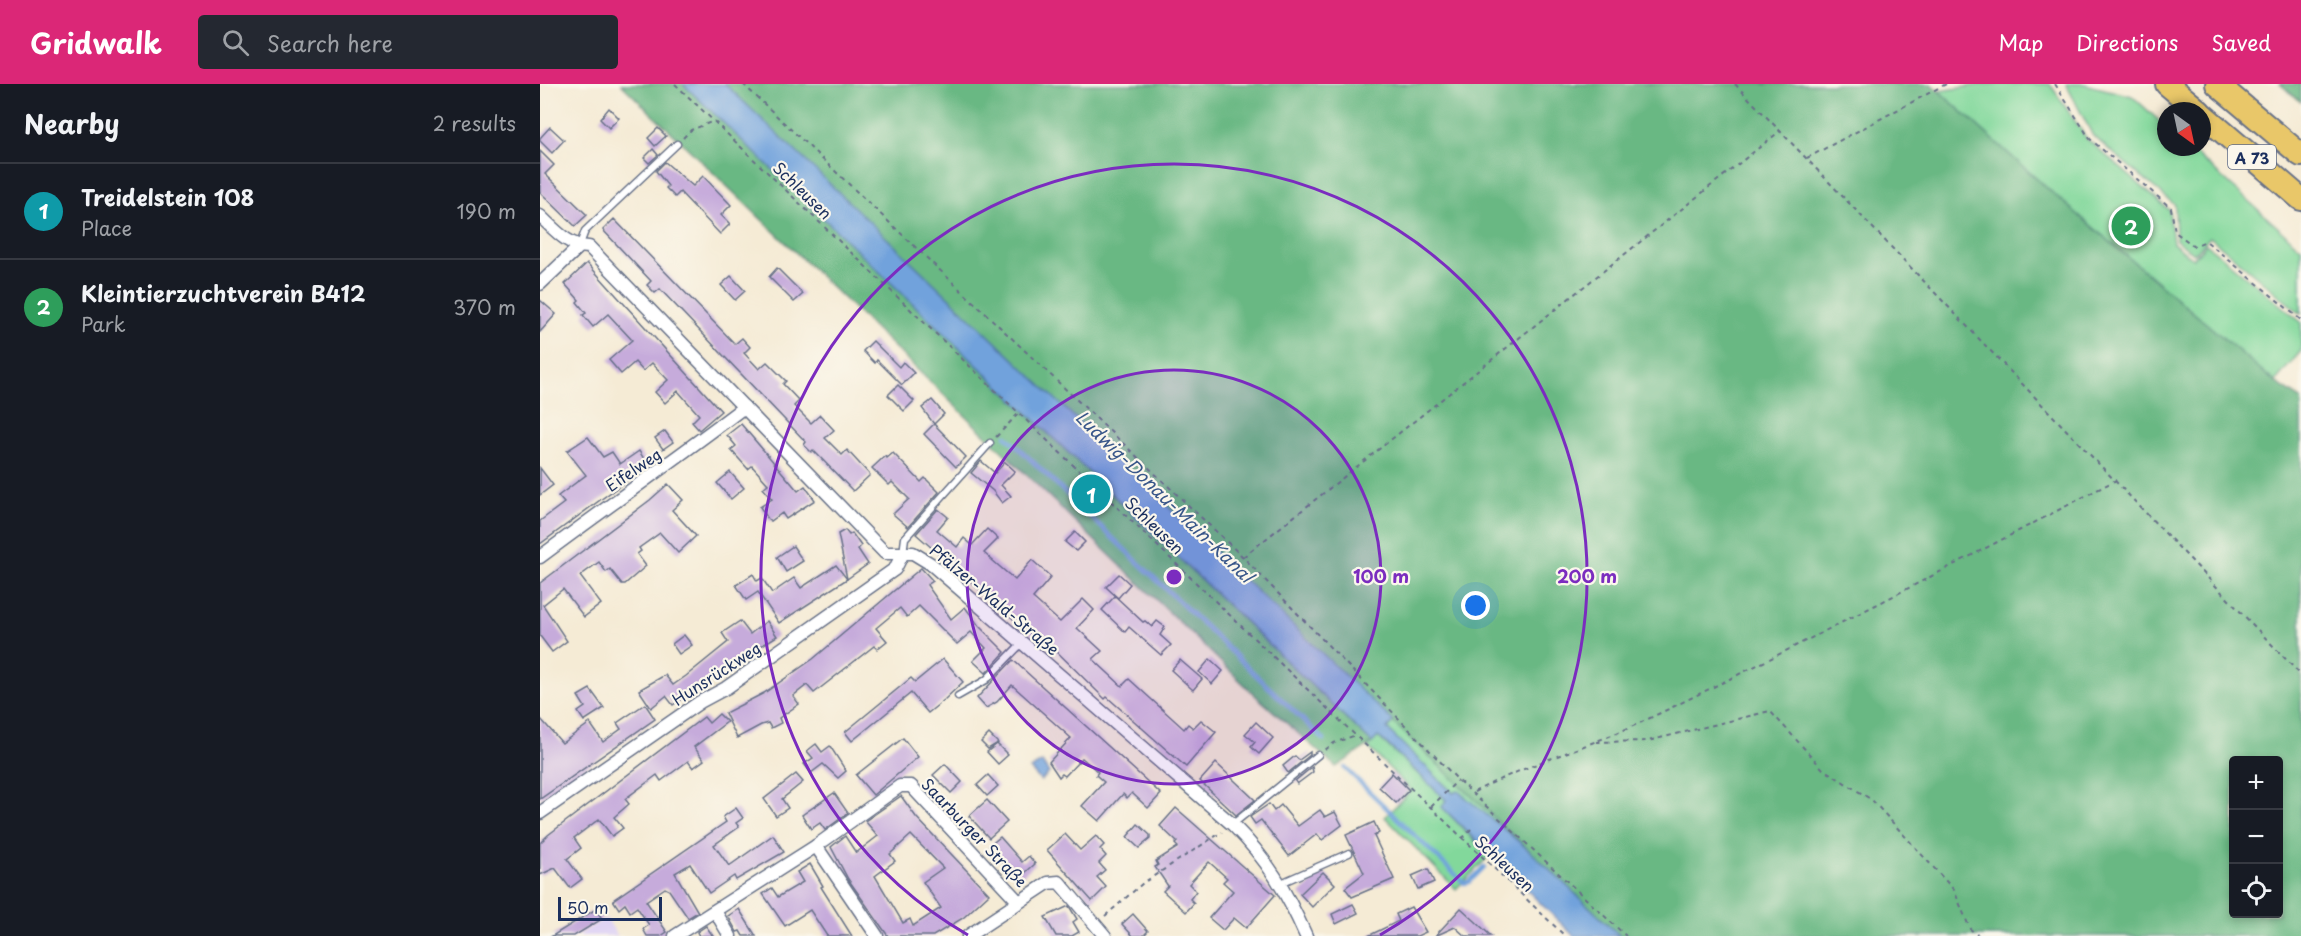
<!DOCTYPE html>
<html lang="en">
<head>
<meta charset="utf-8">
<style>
	:root { --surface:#171b24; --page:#242831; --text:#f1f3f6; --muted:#9ea1a6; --line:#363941; --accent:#db2777 }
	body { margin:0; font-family:"Playpen Sans",sans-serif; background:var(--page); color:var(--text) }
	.controls { position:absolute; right:18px; bottom:18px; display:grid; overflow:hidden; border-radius:6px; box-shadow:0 3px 9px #0003 }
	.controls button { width:54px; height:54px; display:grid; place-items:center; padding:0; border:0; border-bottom:2px solid var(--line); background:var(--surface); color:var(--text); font:30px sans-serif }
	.compass { position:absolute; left:1617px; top:18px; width:54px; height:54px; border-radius:50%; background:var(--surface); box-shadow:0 3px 9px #0003; rotate:147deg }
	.scale { position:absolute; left:18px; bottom:15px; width:104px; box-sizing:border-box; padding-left:6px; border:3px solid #1b2f5e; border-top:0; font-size:16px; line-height:21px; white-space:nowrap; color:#1b2f5e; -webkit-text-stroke:4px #fbf7ec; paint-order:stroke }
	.you { position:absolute; left:936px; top:522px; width:21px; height:21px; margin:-15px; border:4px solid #fff; border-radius:50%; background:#1a73e8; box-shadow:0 0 0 9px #1a73e833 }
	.badge { display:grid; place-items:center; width:39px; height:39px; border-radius:50%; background:var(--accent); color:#fff; font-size:20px; font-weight:700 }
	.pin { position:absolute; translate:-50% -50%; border:3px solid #fff; box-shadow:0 2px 6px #0006 }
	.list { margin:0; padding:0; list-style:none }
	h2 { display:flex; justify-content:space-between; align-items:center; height:78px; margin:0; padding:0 24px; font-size:26px }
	h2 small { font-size:20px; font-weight:400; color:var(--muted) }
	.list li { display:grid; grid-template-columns:39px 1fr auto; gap:18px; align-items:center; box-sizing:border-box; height:96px; padding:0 24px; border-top:2px solid var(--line) }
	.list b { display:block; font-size:22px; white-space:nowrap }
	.list p { margin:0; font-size:20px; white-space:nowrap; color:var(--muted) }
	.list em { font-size:20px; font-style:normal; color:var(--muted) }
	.icon { flex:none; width:33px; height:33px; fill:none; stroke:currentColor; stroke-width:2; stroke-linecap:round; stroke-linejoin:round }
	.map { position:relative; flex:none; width:1761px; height:852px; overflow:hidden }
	header { display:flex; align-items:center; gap:36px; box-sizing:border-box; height:84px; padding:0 30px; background:var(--accent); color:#fff }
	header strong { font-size:28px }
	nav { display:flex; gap:33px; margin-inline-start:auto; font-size:21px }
	.search { width:420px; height:54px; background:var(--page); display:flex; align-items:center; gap:15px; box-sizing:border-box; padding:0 21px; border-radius:6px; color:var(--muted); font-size:22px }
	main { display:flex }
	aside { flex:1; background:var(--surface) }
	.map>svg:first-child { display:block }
	.built { fill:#e0d4f4 }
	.green { fill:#82d89b; stroke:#4e847c; stroke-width:1.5 }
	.forest { fill:#69b883; stroke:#427470; stroke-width:1.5; fill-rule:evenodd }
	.water { fill:#71a2dc; stroke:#46689d; stroke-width:1.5 }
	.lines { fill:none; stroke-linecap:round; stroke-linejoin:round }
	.stream { stroke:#71a2dc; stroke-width:4.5 }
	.building { fill:#c6abdb; fill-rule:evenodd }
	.lane-casing { stroke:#677188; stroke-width:9 }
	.street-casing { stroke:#677188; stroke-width:15 }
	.highway-casing { stroke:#677188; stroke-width:26 }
	.path { stroke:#677188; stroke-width:2; stroke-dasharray:4.5 4.5; stroke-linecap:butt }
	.lane { stroke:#fff; stroke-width:6 }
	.street { stroke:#fff; stroke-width:12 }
	.highway { stroke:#e9c769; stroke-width:22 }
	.ring { fill:none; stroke:#7b2cbf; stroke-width:3 }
	.labels { text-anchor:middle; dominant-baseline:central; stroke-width:4.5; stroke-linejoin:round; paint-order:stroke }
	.shield { fill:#fbf7ec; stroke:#5e6b89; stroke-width:1.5 }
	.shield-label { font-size:15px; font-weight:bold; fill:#1b2f5e }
	.street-label { font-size:16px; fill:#1b2f5e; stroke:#fbf7ec }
	.water-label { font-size:18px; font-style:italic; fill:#39578a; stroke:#fbf7ec }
	.centre { fill:#7b2cbf; stroke:#fbf7ec; stroke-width:3 }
	.ring-label { font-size:18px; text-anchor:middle; font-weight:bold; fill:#7b2cbf; stroke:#fbf7ec; stroke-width:4.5; stroke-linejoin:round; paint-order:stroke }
</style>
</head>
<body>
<header>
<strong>Gridwalk</strong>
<div class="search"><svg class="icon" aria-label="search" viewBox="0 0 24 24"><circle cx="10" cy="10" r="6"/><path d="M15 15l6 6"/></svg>Search here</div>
<nav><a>Map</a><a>Directions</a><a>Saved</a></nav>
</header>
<main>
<aside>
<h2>Nearby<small>2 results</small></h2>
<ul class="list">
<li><span class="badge" style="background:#0f9aa8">1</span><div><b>Treidelstein 108</b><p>Place</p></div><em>190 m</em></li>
<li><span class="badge" style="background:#2e9e5b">2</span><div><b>Kleintierzuchtverein B412</b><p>Park</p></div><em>370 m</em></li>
</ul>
</aside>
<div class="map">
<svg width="1761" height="852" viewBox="0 0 1761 852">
	<rect width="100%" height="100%" fill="#fbf7ec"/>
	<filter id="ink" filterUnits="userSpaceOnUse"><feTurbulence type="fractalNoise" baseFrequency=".0167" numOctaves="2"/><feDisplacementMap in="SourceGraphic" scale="12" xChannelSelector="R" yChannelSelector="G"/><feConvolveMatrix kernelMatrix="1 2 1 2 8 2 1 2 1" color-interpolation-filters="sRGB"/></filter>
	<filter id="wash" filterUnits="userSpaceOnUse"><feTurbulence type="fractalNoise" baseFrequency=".008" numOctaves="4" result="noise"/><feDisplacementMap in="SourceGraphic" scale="24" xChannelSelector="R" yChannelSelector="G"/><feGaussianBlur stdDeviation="1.35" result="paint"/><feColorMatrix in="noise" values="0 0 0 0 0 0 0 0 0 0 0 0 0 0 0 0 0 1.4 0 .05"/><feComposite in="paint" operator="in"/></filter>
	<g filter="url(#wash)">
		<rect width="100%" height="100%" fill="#f5ebd5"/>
		<path class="built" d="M66,834L78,852H37Z"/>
		<g class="green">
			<path d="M1446,0H1510L1547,55L1629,126L1633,159L1653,175L1666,160L1761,238V267L1735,298L1508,105L1399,7Z"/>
			<path d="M1526,0H1544L1592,12L1626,43V63H1648L1761,164V230L1670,153L1654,170L1636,156L1635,121L1553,52Z"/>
			<path d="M853,637L991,768L918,707L913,709L847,645Z"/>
			<path d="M838,653L906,716L902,723L949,772L916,805L845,733L871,706L828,663Z"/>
		</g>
		<g class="forest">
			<path d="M81,0H143L832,659L796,683L715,611Z"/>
			<path d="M185,0H1391L1508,105L1735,298L1761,315V852H1080L632,430ZM1694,676H1738V830H1694Z"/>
			<path d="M1740,0H1761V18Z"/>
		</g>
		<g class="water">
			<path d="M143,0H185L853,637L847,645L913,709L918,707L991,768L1080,852H1034L902,723L906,716L844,657L838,653L832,659L825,652Z"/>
			<path d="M502,678L509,689L501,697L490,685Z"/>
		</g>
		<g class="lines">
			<g class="stream">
				<path d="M466,352L784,656"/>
				<path d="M805,684L924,799L929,798L944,783"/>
			</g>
		</g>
		<g id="blocks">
			<g class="building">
				<path d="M69,24L79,34L69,44L60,35Z"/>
				<path d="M10,43L24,56L12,69L0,57V54Z"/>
				<path d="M118,44L126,52L115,62L108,54Z"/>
				<path d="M113,65L118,71L109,79L104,74Z"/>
				<path d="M0,67L14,81L5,90L47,131L35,142L0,108Z"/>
				<path d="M125,78L153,102L163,92L191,121L181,131L190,140L180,150L140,108L135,113L126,104L128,102L116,87Z"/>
				<path d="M74,135L195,260L202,254L210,263L204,269L219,285L227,278L246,297L243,300L259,317L254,322L271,339L280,331L294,346L285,354L302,371L307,366L330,391L313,407L273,366L271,368L264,361L266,358L120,205L115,209L107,201L111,197L63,146Z"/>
				<path d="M47,179L181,327L159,346L152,338L159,331L138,307L125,319L115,308L128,296L112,279L103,287L95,278L81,290L69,276L92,256L68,230L53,243L43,231L46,229L37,218L39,216L25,200Z"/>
				<path d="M237,184L263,210L254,218L229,193Z"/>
				<path d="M191,192L205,207L195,216L181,201Z"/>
				<path d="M0,216L16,230L0,248Z"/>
				<path d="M333,257L359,283L363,278L374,289L362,301L337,276L335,279L323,267Z"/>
				<path d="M358,301L374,317L364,327L348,311Z"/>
				<path d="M392,316L404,330L394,340L426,373L416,383L384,350L394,340L382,324Z"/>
				<path d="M201,340L258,407L265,402L275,416L246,435L242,429L231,437L228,435L220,423L232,415L223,404L228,400L212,382L208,385L191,366L196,362L187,351Z"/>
				<path d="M125,347L133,358L123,365L115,354Z"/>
				<path d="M48,353L63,373L72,368L80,380L99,367L108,381L0,460V437L24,419L18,412L46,391L27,367Z"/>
				<path d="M353,369L381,398L385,394L399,408L368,443L353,430L369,415L352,398L349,401L332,384L345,372L347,374Z"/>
				<path d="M441,377L455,389L465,378L475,387L461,401L471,412L462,419L453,407L431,389Z"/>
				<path d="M0,384L13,401L0,411Z"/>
				<path d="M190,388L204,404L191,415L177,399Z"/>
				<path d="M128,400L143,416L132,426L156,452L138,469L120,449L99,464L101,467L97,470L106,482L85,500H82L70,485L66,488L59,478L40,492L61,520L44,533L23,505L3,521L27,557L12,568L0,552V499L110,416Z"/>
				<path d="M398,425L408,433L397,446L417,463L424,454L432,461L447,445L458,455L444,469L475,496L492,476L511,493L493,514L520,538L543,515L554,526L537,544L562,567L553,575L582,602L589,595L644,645L648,640L653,644L661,636L676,648L646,683L567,613L565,615L503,554L496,555L376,450Z"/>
				<path d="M305,446L309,451L312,449L321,462L318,465L328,480L307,495L298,450Z"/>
				<path d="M535,448L545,458L536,467L525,458Z"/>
				<path d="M253,462L263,477L246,488L237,473Z"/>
				<path d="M296,481L307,495L239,539L218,508L206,516L196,501L213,490L217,497L222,494L232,509L254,494L261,504Z"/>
				<path d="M381,484L393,497L387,501L411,535L425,523L439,542L465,568L446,589L433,577L446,564L431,548L417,560L379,522L367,533L360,524L336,544L347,557L337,565L334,562L274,609L267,601L253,612L259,620L239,634L241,639L231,644L228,639L221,641L197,654L185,629L224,609L273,575Z"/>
				<path d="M579,490L590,500L578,514L566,503Z"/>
				<path d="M575,512L603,538L605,537L612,543L617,537L625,543L620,551L631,561L621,571L589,543L585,548L562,526Z"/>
				<path d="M200,537L210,550L227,537L237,552L176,590L133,621L126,612L111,624L99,606L125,591L133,601L146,592L188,558L182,549Z"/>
				<path d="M144,551L152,561L139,570L132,560Z"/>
				<path d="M403,575L423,598L404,616L388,629L371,609L312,657L305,648L371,594L375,598Z"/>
				<path d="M670,575L683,587L672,600L659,588Z"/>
				<path d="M473,576L621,710L608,724L592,709L587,714L583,710L559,737L542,722L564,698L556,691L558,688L542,674L525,692L522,690L519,693L509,678L531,654L472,601L457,618L446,624L437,614Z"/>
				<path d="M640,576L662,595L653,606L631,586Z"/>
				<path d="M50,605L64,624L44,637L38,628L45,623L38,612Z"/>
				<path d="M105,620L115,635L0,715V634L22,659L50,639L63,658L81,645L77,639Z"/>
				<path d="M179,630L187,638L154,663L164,676L153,684L148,677L121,697L117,691L85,715L89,720L74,733L83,744L72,752L59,735L34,754L41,764L27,775L42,795L30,804L15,784L0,791V759L8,751L164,633L169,639Z"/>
				<path d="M716,638L733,654L719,670L711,663L715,658L705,650Z"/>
				<path d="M449,650L458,659L448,665L441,658Z"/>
				<path d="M363,654L378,673L333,711L316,691Z"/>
				<path d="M276,660L282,668L290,662L306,687L298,694L283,680L271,689L264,680L273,674L267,667Z"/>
				<path d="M457,660L468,671L458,680L447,668Z"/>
				<path d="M770,668V671L748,689L743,682L755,672L759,676Z"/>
				<path d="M676,679L715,716L696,731L660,697Z"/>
				<path d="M405,680L422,698L411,709L393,691Z"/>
				<path d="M772,683L773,688L757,700L755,697Z"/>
				<path d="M852,689L869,706L856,719L839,703Z"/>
				<path d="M256,690L263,698L242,715L248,724L236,732L224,715Z"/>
				<path d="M448,691L458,702L447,712L437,701Z"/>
				<path d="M294,709L308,729L285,746L280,739L271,745L262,731Z"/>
				<path d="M361,712L376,733L449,810L423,834L393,852H348L308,795L291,763L305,752L316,769L338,752L325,737ZM371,751L403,784L383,798L401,824L373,842L370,835L363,839L335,792L355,777L350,770Z"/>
				<path d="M447,716L467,738L449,754L429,732Z"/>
				<path d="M729,720L734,727L741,721L758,742L780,726L785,733L795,728L802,741L782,756L777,750L749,772L721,736L715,740L710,733Z"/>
				<path d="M196,724L203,734L196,739L199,743L174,761L189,782L233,751L244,768L196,796L194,792L169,809L150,780L135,789L158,828L148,834L129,806L125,804L106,817L127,848L121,852H107L103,845L109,841L97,823L90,828L85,820L79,825L73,816L186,738L183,733Z"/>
				<path d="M636,724L735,811L706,844L694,834L683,846L669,834L693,807L683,798L687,794L669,778L649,800L656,807L650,815L654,819L646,828L623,807L628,802L615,783L618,781L616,777L638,763L635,760L637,758L620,742Z"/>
				<path d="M834,738L839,749L834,752L854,795L812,813L805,804L824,789L806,751Z"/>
				<path d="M598,740L610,751V755L599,764L587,753Z"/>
				<path d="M525,750L540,766L556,752L564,761L560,765L566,772L559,779L565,786L557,793L566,803L552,817L507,766Z"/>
				<path d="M460,753L482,778L489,772L495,780L478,795L449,762Z"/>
				<path d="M270,780L283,802L281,803L312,852H287L270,826L245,842L223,810L232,804L238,813L263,798L257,788Z"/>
				<path d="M888,785L894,798L878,805L872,792Z"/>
				<path d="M783,788L795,800L772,823L760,810Z"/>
				<path d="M813,820L818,829L796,840L792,830Z"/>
				<path d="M529,822L537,835L533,838L539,848L532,852H516L505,833Z"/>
				<path d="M871,823L886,848L877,852H828L859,837L856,830Z"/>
				<path d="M921,824L934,836L951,852H925L915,843L895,852Z"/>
				<path d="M56,825L62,835L34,852H12Z"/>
				<path d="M199,825L216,852H203L200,847L197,848L188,832Z"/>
				<path d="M593,830L608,847L603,852H593L582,840Z"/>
				<path d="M166,842L173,852H159L157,848Z"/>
			</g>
		</g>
	</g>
	<g filter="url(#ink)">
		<use href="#blocks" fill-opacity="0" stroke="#677188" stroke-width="1.5"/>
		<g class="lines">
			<defs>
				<g id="lane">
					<path d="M39,163L45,147L137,60"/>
					<path d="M363,469L365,454L450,359"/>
					<path d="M418,612L446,596L482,559"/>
					<path d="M693,740L778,671"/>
					<path d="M741,799L809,769"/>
				</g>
				<g id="street">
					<path d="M0,132C15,146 29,163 49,163L345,469H373L391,480L693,741C728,776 746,807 766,852"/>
					<path d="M0,200L39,163"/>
					<path d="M0,473C68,422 137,374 204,323"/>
					<path d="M0,729L160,618L186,604L355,485L363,469"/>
					<path d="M276,762L337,852"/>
					<path d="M175,827L190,852"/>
					<path d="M135,852L276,762L360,702H371L479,818"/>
					<path d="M428,852L508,799L519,798L565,852"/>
				</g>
				<g id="highway">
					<path d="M1627,0L1659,27"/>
					<path d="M1677,0L1761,71"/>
					<path d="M1662,30L1761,115"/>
				</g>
			</defs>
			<use href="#lane" class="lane-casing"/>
			<use href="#street" class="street-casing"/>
			<use href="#highway" class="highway-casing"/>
			<g class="path">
				<path d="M135,0L1025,852"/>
				<path d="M203,0L703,473L918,696L1086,852"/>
				<path d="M1195,0L1761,591"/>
				<path d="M1515,0L1550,55L1631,124L1635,148L1654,162L1666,157L1761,236"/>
				<path d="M143,54L151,46L174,37"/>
				<path d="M1267,74L1406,0"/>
				<path d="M456,353L479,329"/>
				<path d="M703,473L1240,47"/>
				<path d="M1056,658L1108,657L1230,627L1283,685L1332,716L1414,806L1430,845L1439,852"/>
				<path d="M785,666L794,659L816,651"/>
				<path d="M934,708C991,678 1053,662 1110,634C1267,558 1421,477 1576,396"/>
				<path d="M891,723L918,696"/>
				<path d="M922,755L931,745"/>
				<path d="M565,832L603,799L682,748"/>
			</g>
			<use href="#lane" class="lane"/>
			<use href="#street" class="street"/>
			<use href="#highway" class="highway"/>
		</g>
	</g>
	<circle cx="634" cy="493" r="207" fill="#7b2cbf" fill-opacity=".12"/>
	<g class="ring">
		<circle cx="634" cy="493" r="207"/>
		<path d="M428 851A413 413 0 1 1 840 851"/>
	</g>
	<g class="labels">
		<rect class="shield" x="1688" y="61" width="48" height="24" rx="4.5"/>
		<g class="shield-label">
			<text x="1712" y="73">A 73</text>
		</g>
		<g class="street-label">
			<text transform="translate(263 106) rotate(44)">Schleusen</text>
			<text transform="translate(93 385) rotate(-34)">Eifelweg</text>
			<text transform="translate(615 441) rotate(44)">Schleusen</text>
			<text transform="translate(455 515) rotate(40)">Pfälzer-Wald-Straße</text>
			<text transform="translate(176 589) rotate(-33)">Hunsrückweg</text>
			<text transform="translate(435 748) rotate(46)">Saarburger Straße</text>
			<text transform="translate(965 779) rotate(43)">Schleusen</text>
		</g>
		<g class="water-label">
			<text transform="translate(625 412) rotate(44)">Ludwig-Donau-Main-Kanal</text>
		</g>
	</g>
	<circle cx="634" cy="493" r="9" class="centre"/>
	<g class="ring-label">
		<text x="841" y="499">100 m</text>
		<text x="1047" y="499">200 m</text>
	</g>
</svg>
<div class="controls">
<button>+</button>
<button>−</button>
<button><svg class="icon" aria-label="locate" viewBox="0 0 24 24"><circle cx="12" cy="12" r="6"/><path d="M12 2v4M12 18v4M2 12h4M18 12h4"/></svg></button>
</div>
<svg class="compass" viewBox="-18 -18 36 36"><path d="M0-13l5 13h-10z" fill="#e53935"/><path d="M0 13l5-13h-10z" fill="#9ea1a6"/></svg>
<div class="scale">50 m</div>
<div class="you"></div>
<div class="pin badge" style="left:551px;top:410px;background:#0f9aa8">1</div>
<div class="pin badge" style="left:1591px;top:142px;background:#2e9e5b">2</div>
</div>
</main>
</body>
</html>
